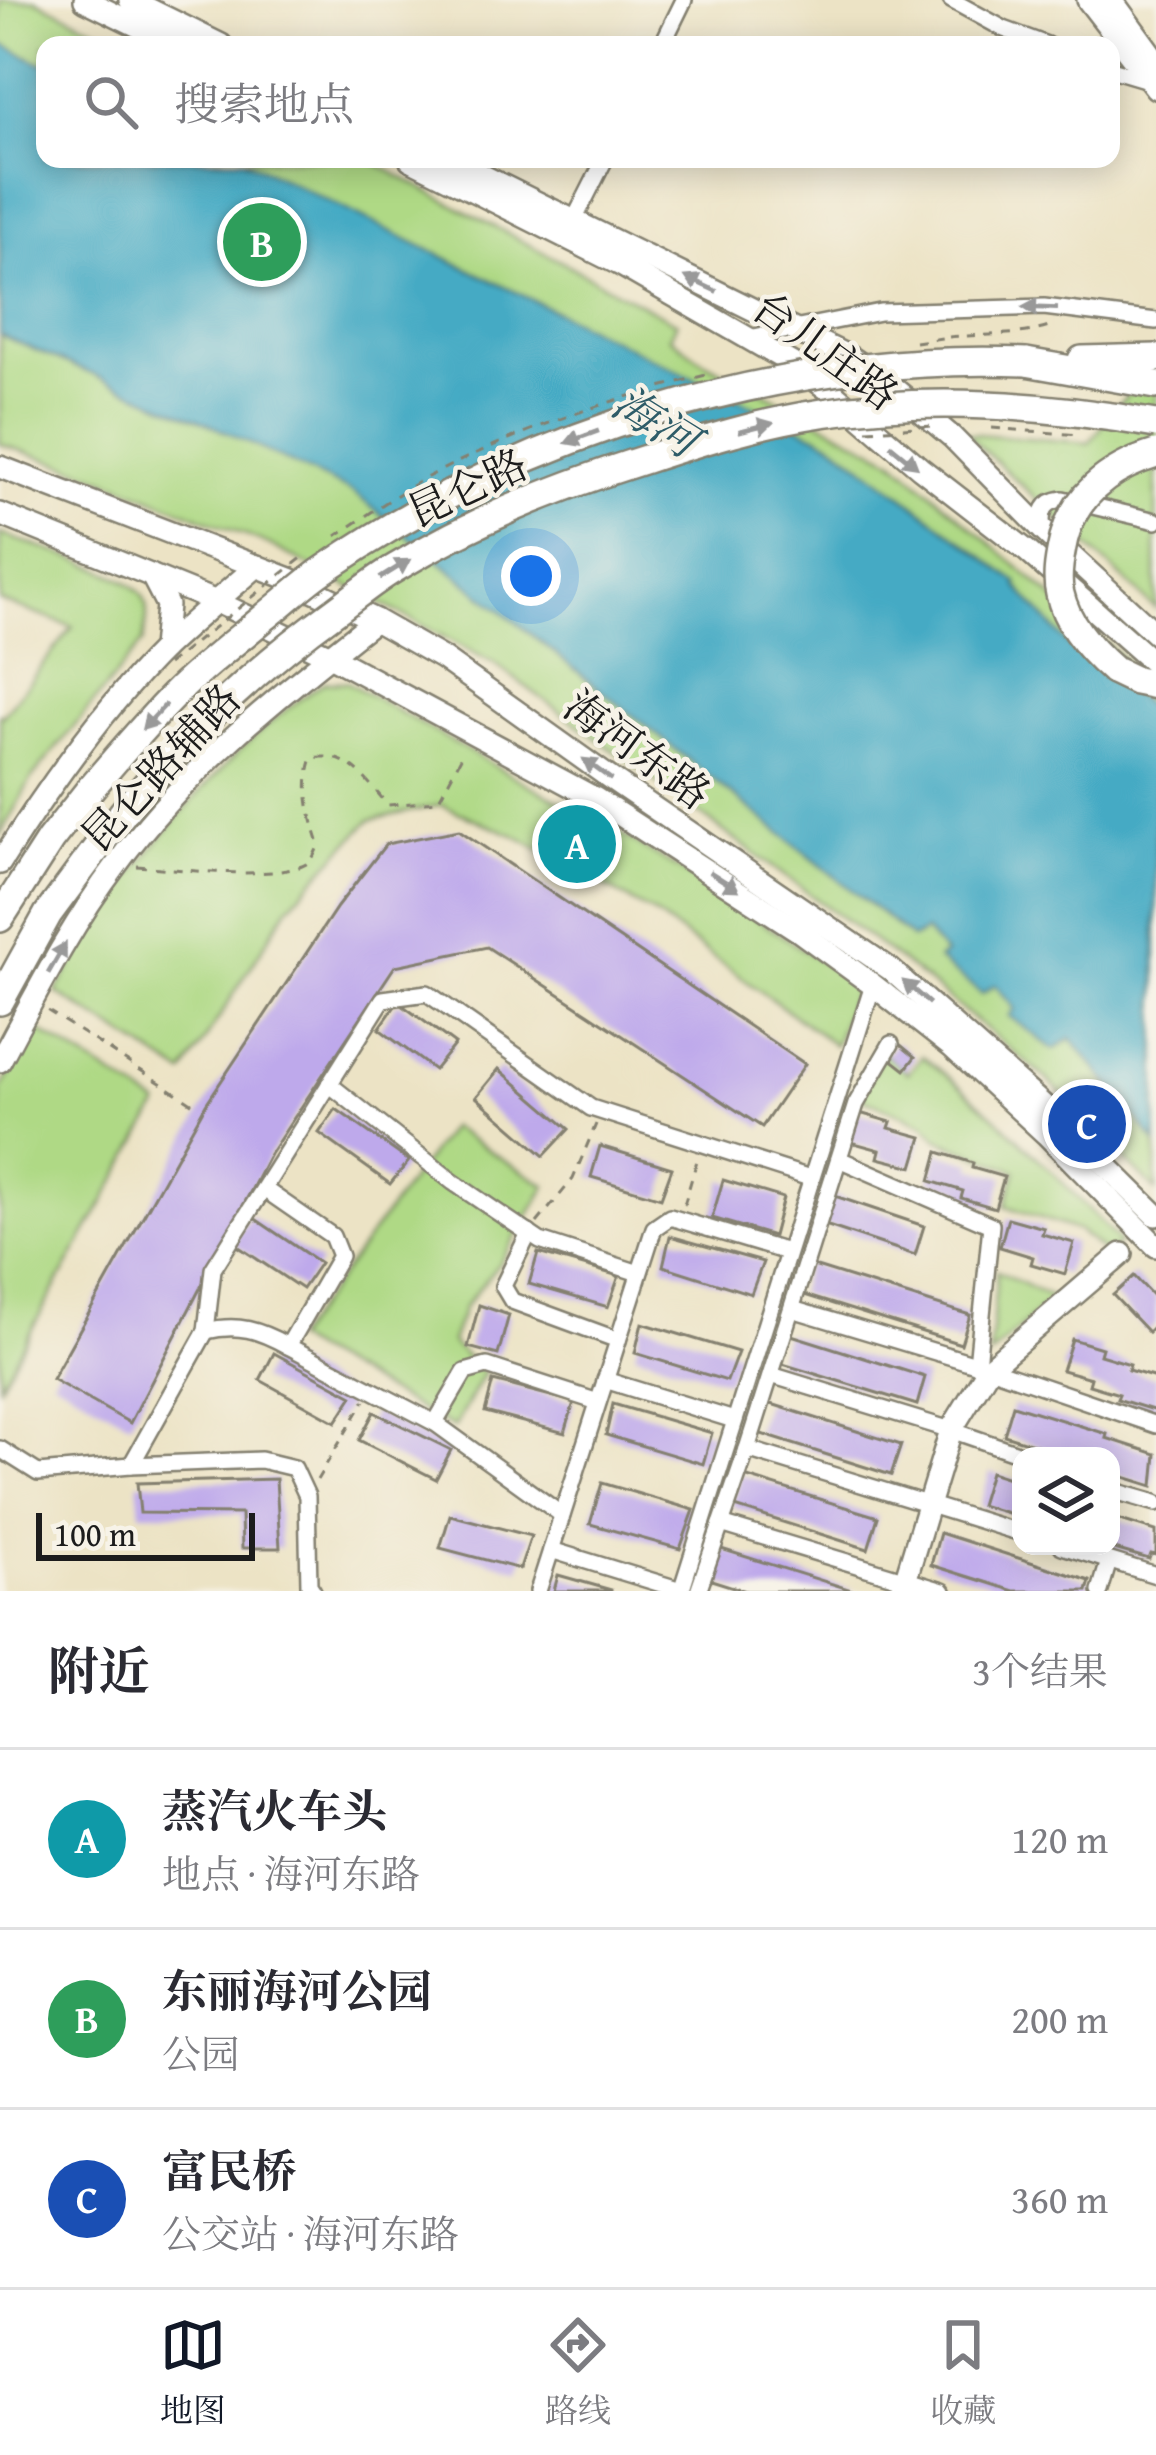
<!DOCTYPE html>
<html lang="zh">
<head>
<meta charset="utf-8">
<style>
	:root { --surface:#fff; --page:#f2f2f3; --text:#2b2b33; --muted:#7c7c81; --line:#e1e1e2; --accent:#111827 }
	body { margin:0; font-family:"Gentium Book Plus","Noto Serif SC",serif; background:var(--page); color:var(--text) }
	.controls { position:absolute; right:36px; bottom:36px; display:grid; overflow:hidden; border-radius:24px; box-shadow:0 6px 30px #0003 }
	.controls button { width:108px; height:108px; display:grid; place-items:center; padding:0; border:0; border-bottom:3px solid var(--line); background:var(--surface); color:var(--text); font:60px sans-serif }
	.scale { position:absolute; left:36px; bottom:30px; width:219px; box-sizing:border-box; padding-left:12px; border:6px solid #1c1c1c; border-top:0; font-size:33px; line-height:42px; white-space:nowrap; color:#1c1c1c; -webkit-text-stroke:9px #f7f3e8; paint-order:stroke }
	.you { position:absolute; left:531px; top:576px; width:42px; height:42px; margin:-30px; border:9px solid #fff; border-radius:50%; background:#1a73e8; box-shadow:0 0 0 18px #1a73e833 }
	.badge { display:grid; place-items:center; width:78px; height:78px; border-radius:50%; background:var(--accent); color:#fff; font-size:39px; font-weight:700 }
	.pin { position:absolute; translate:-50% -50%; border:6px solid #fff; box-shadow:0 3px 12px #0006 }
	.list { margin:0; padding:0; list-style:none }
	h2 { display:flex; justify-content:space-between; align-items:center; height:156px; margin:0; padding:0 48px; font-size:51px }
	h2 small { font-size:39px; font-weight:400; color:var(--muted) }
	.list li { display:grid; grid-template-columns:78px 1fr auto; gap:36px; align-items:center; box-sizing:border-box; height:180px; padding:0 48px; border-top:3px solid var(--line) }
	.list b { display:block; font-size:45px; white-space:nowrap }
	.list p { margin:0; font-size:39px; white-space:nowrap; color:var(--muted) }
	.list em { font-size:39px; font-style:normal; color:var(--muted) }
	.icon { flex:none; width:66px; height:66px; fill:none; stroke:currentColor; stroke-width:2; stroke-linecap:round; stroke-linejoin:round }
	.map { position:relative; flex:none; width:1156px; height:1591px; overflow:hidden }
	.search { position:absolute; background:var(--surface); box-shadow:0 6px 30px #0003; left:36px; right:36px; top:36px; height:132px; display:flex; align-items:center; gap:30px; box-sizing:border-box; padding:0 42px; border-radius:24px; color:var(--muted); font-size:45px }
	.sheet { height:696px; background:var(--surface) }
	nav { display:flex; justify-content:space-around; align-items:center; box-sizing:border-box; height:168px; border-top:3px solid var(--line); background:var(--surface); font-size:33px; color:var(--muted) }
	nav a { display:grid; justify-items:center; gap:6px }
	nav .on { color:var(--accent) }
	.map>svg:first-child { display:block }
	.green { fill:#afd985; stroke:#667a50; stroke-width:3 }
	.water { fill:#44aac4; stroke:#306370; stroke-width:3 }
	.building { fill:#bea9eb }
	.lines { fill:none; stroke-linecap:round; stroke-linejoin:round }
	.street-casing { stroke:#848070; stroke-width:20 }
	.secondary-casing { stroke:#848070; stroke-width:26 }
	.highway-casing { stroke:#848070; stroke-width:32 }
	.path { stroke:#848070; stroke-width:3; stroke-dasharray:9 9; stroke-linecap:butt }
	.street { stroke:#fff; stroke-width:15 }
	.secondary { stroke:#fff; stroke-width:21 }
	.highway { stroke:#fff; stroke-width:27 }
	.highway-bridge-casing { stroke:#848070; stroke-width:32; stroke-linecap:butt }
	.path-bridge { stroke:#848070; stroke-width:3; stroke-dasharray:9 9; stroke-linecap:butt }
	.highway-bridge { stroke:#fff; stroke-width:27 }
	.oneway { fill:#999 }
	.labels { text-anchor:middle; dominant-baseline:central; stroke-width:9; stroke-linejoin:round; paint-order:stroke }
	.street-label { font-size:42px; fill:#1c1c1c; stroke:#f7f3e8 }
	.water-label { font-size:45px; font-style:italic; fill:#2e5c68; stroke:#f7f3e8 }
</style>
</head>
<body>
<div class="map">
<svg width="1156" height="1591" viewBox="0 0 1156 1591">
	<rect width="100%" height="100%" fill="#f7f3e8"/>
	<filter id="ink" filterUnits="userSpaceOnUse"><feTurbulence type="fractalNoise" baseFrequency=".00833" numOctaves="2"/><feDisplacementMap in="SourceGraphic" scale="24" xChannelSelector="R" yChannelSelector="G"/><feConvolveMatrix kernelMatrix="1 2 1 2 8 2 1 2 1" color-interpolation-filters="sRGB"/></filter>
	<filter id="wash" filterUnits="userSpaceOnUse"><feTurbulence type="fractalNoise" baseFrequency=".004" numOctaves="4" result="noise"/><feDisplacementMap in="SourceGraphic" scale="48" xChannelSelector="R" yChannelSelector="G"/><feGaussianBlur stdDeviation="2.7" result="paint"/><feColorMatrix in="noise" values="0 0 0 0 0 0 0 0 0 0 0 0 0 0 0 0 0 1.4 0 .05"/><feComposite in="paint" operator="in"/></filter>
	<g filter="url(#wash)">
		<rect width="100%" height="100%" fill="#ece3c5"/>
		<g class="green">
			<path d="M0,0H36L130,45H45V159H367L677,323L670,337L703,361L893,459L1156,686V1191L1048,1080L916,972L495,664L272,546L87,472L0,444Z"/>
			<path d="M1156,358V609L965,433L1089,443Z"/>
			<path d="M0,534C29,544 127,572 142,595C151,610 145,627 143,642L32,778L0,835V714L3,715L73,627L0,601Z"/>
			<path d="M325,682H347L523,782L611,828L724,897L856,985L835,1045L654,914L516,836L441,805L370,820L288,907L184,1074L56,992C73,963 90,931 110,904C166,827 244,733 325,682Z"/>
			<path d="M35,1028L159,1105L0,1385V1091Z"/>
			<path d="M882,1052L908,1073L922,1056C994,1111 1059,1176 1120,1243L1106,1254L1079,1231L1006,1206L1016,1171L938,1139L924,1124L860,1097Z"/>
			<path d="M450,1127L547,1186L501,1261L464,1307L451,1342L484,1373L454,1428L293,1340Z"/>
			<path d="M997,1271L1052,1298L990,1356Z"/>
		</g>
		<path class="water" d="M0,43L45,65V159H242L666,365L833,443L1018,583L1017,586L1072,649L1099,666L1156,712V1143L1071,1038L1054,1050L1009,1016L1015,1009L995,985L982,994L938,960L945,954L925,931L913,939L354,493L209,424L0,335Z"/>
		<g id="blocks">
			<g class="building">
				<path d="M459,830L805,1064L762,1127L487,947L395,966L270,1154L130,1423L52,1379L206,1104L337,907L386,844Z"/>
				<path d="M398,1002L455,1044L434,1070L379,1029Z"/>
				<path d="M897,1042L915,1057L905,1070L886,1055Z"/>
				<path d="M499,1069L569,1129L544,1156L476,1097Z"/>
				<path d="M336,1109L409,1161L390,1184L319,1133Z"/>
				<path d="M856,1112L891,1122L889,1128L922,1137L913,1167L878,1158L880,1150L847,1141Z"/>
				<path d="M600,1146L672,1168L661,1198L591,1177Z"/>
				<path d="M938,1152L973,1163L972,1168L1004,1177L995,1208L961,1198L963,1191L930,1181Z"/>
				<path d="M723,1180L783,1198L773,1236L712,1218Z"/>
				<path d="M829,1194L924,1226L915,1255L819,1223Z"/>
				<path d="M251,1216L320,1263L302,1289L233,1243Z"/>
				<path d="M1008,1218L1044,1228L1042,1234L1074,1243L1065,1274L1031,1264L1033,1257L1000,1247Z"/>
				<path d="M670,1236L763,1262L751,1294L663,1266Z"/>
				<path d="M538,1253L619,1276L608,1307L529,1284Z"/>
				<path d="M807,1264L970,1315L961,1344L798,1293Z"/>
				<path d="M1134,1276L1156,1299V1324L1148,1332L1113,1295Z"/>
				<path d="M479,1305L509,1315L498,1355L468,1347Z"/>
				<path d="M642,1323L738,1352L727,1381L635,1353Z"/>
				<path d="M785,1333L925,1377L917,1405L776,1362Z"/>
				<path d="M1072,1339L1102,1348L1100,1355L1130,1364L1128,1370L1156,1378V1411L1117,1399L1119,1394L1089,1385L1091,1378L1062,1370Z"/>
				<path d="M274,1353L353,1396L336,1422L260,1380Z"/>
				<path d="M493,1381L574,1402L565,1433L485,1412Z"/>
				<path d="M765,1402L901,1445L891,1475L755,1432Z"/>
				<path d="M613,1404L712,1433L703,1464L606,1435Z"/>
				<path d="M1013,1405L1107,1434L1106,1438L1156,1454L1153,1486L1111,1473V1456H1072L1004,1435Z"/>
				<path d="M374,1412L451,1450L436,1479L359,1440Z"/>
				<path d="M990,1472L1021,1482V1517L980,1505Z"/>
				<path d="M741,1475L878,1517L868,1549L732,1506Z"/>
				<path d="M276,1479L280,1548H242L241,1514L140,1513L137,1483Z"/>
				<path d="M602,1483L694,1510L680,1549L590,1524Z"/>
				<path d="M450,1515L531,1536L520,1569L440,1548Z"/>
				<path d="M1111,1517L1156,1531V1555L1151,1554L1149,1559L1111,1548Z"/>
				<path d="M940,1533L1090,1581L1087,1591H1014L931,1565Z"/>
				<path d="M718,1548L852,1590V1591H746L708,1579Z"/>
				<path d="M558,1575L611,1590V1591H554Z"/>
			</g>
		</g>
	</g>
	<g filter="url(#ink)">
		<use href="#blocks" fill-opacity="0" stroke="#848070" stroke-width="3"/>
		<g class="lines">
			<defs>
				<g id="street">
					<path d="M951,0L1004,29L1047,45"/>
					<path d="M662,45L684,0"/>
					<path d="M1111,69L1148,80"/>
					<path d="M570,228L605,159"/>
					<path d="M749,338L880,312L1044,307L1156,321"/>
					<path d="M1043,530C1040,512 1044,501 1063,499L1156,521"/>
					<path d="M329,1084L453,1182L540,1241L639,1273"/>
					<path d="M839,1159L991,1225L977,1365"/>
					<path d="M264,1189L332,1236L340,1256L288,1346"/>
					<path d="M529,1233L503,1286L512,1301L618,1340"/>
					<path d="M792,1309L989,1368L1156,1425"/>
					<path d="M206,1331C238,1323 259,1330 288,1346L435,1423L562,1515"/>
					<path d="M771,1375L951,1430L1026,1456"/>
					<path d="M605,1380L734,1420"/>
					<path d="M435,1423L465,1372L487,1366L598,1402"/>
					<path d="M0,1449L38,1473L131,1465L261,1460L294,1468L307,1496L309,1585L313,1591"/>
					<path d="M747,1449L1021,1533"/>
					<path d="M131,1465L206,1331L213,1269L383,999L427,993L591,1108L810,1178"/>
					<path d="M1111,1490L1156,1503"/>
					<path d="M721,1524L943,1591"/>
					<path d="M1062,1546L1156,1575"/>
					<path d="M551,1550L681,1590"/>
					<path d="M538,1591L654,1228L670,1217L787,1252"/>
					<path d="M681,1591L873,985"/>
					<path d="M698,1591L747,1449L856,1104L891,1044"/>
					<path d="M1100,1591L1109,1561"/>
				</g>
				<g id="secondary">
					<path d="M85,0L177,45"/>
					<path d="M130,0L221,45"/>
					<path d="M1088,0L1156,88"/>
					<path d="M410,159L619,264L798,367L833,393L920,468L1027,551L1156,665"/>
					<path d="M449,159L851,358L885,381L952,437L1043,530L1156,634"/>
					<path d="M0,467L290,579L375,620L442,658L610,778L890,969L1062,1122L1156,1215"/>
					<path d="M0,514L219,603L326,654L596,799L799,931L873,985L952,1047L1046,1134L1156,1246"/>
					<path d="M152,576L167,605L163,649"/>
					<path d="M0,863C47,789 103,708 165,647C195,619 226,593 257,566"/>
					<path d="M0,1061C36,994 71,925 117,864C186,769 283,692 375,620"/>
					<path d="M902,1591L951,1430L989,1368L1122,1254"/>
				</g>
				<g id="highway">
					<path d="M1108,0L1156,66"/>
					<path d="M1082,360L1156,358"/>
					<path d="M1026,362L1156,385"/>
					<path d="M1113,670L1136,681L1156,685"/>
					<path d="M0,918L50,840L90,789"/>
					<path d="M0,1001L48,914L122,814"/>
				</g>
			</defs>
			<use href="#street" class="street-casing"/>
			<use href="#secondary" class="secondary-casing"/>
			<use href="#highway" class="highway-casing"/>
			<g class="path">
				<path d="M949,337C984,334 1022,337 1055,325"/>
				<path d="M992,428L1079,435"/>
				<path d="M137,866C177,869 265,880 302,866C312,863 315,854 319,844C310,816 302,786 312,758C350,751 365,780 388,805L438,801L465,750"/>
				<path d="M48,1011L198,1107"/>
				<path d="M684,1205L698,1157"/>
				<path d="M537,1223L573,1179L596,1124"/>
				<path d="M317,1480L365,1400"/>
			</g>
			<use href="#street" class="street"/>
			<use href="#secondary" class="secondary"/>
			<use href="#highway" class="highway"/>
			<defs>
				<g id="highway-bridge">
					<path d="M1113,670C1090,650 1067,625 1060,594C1056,579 1059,562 1062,547C1071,497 1109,468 1156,454"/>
					<path d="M90,789C118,757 145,724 175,694C203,666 235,642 265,617C284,602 302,585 322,571C524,432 780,352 1026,362"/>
					<path d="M122,814C185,735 256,668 338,609C357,595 376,579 397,567C474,520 560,486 646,459C704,440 762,422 822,413C932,396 1047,405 1156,424"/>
				</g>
			</defs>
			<use href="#highway-bridge" class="highway-bridge-casing"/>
			<g class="path-bridge">
				<path d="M915,342L949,337"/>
				<path d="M867,430L935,426"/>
				<path d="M336,536C365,517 393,496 422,480C512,432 612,398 710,374"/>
				<path d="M167,665L303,557"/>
			</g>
			<use href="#highway-bridge" class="highway-bridge"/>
		</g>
		<defs><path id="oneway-solid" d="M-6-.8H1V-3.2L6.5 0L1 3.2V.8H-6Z" transform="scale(3)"/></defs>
		<g class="oneway">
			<use href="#oneway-solid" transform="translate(701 284) rotate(-155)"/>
			<use href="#oneway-solid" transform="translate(1040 308) rotate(-178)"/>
			<use href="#oneway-solid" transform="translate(756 427) rotate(-14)"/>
			<use href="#oneway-solid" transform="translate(582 437) rotate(160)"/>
			<use href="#oneway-solid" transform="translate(904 456) rotate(39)"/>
			<use href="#oneway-solid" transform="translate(395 569) rotate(-32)"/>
			<use href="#oneway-solid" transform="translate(154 717) rotate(133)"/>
			<use href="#oneway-solid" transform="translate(597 769) rotate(-144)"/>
			<use href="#oneway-solid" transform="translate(724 881) rotate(33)"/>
			<use href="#oneway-solid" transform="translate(57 958) rotate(-60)"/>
			<use href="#oneway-solid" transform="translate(916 992) rotate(-139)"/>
		</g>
	</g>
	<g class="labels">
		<g class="street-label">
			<text transform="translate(826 350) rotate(36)">台儿庄路</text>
			<text transform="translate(467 487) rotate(-25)">昆仑路</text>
			<text transform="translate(638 749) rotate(36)">海河东路</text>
			<text transform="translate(160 767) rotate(-47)">昆仑路辅路</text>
		</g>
		<g class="water-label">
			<text transform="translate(656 421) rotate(32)">海河</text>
		</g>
	</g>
</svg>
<div class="controls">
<button><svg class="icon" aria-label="layers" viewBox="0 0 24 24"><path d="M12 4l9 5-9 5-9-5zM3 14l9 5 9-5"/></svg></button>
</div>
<div class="scale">100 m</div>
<div class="you"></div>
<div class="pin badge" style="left:577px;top:844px;background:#0f9aa8">A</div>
<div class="pin badge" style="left:262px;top:242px;background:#2e9e5b">B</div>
<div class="pin badge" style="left:1087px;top:1124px;background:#1a4fb4">C</div>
<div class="search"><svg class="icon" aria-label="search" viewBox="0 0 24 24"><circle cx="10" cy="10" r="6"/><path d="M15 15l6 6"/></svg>搜索地点</div>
</div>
<section class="sheet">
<h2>附近<small>3个结果</small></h2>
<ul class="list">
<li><span class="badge" style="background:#0f9aa8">A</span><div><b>蒸汽火车头</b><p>地点 · 海河东路</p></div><em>120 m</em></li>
<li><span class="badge" style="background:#2e9e5b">B</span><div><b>东丽海河公园</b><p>公园</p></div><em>200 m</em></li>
<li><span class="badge" style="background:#1a4fb4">C</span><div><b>富民桥</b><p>公交站 · 海河东路</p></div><em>360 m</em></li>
</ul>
</section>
<nav>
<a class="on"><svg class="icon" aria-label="map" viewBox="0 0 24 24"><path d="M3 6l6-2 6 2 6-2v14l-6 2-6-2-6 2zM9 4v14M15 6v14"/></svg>地图</a>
<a><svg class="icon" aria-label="directions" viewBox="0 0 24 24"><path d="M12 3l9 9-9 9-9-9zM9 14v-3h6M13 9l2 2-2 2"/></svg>路线</a>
<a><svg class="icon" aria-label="saved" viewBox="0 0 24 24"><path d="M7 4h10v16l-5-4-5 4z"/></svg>收藏</a>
</nav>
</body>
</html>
